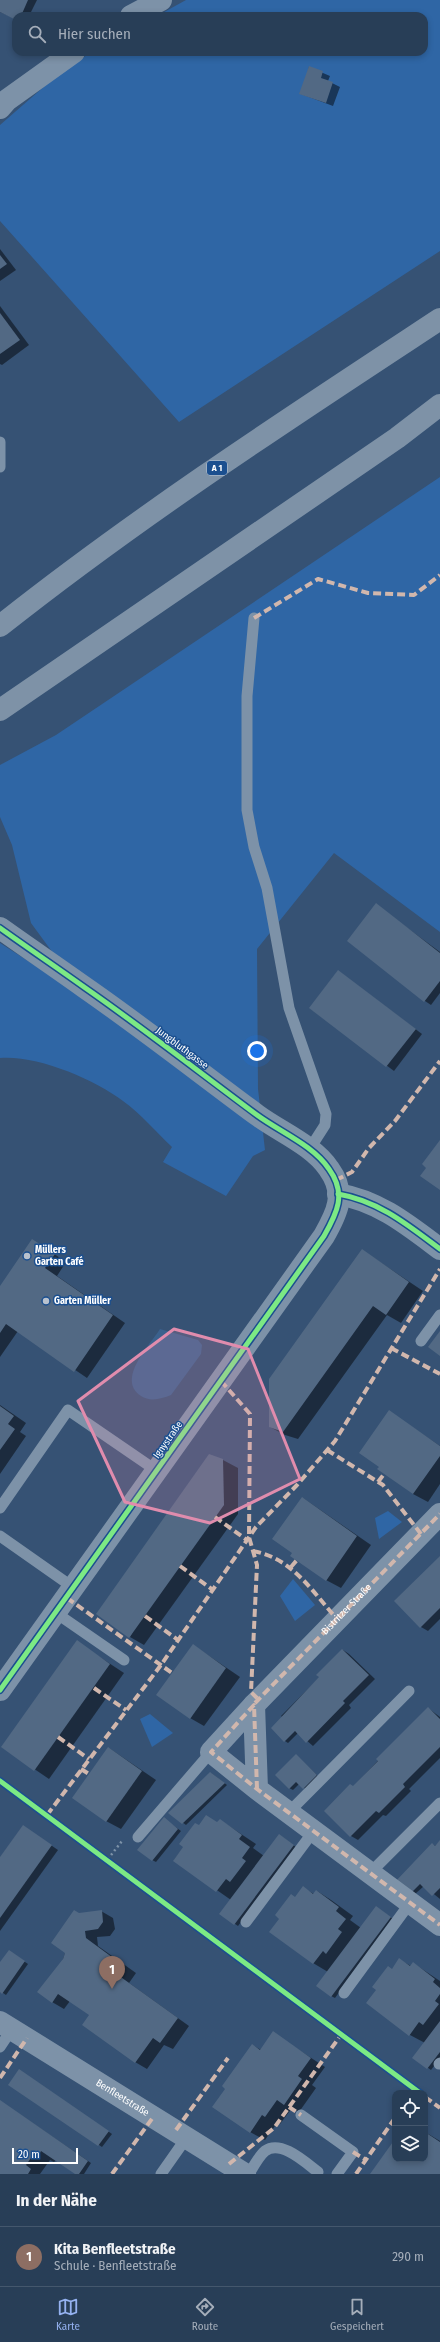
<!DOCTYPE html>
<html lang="de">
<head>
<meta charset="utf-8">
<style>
	:root { --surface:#283e57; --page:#344961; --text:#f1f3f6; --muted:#a5aeba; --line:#44576d; --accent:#95b2f1 }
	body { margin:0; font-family:"Fira Sans Condensed",sans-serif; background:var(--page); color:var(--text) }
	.controls { position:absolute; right:12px; bottom:12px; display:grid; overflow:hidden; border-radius:8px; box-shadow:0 2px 6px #0003 }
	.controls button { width:36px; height:36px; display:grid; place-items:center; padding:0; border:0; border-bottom:1px solid var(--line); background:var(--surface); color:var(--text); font:20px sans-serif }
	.scale { position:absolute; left:12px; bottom:10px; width:66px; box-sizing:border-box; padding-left:4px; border:2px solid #fff; border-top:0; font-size:11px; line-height:14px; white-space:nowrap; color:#fff; -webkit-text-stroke:3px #1b4f8f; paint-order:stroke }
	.you { position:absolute; left:257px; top:1051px; width:14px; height:14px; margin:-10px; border:3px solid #fff; border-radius:50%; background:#1a73e8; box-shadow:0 0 0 6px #1a73e833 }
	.badge { display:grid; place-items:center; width:26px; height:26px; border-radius:50%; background:var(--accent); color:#fff; font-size:13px; font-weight:700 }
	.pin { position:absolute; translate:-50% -33px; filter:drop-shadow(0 1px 2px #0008) }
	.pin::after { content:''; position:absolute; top:21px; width:14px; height:12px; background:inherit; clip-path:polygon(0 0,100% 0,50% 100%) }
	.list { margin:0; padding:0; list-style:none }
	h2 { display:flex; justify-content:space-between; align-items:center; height:52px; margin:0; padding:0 16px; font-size:17px }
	h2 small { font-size:13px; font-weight:400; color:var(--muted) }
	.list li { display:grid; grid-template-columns:26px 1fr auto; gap:12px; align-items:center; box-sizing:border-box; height:60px; padding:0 16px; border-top:1px solid var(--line) }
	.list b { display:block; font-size:15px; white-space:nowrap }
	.list p { margin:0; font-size:13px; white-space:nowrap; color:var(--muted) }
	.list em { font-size:13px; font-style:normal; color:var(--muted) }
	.icon { flex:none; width:22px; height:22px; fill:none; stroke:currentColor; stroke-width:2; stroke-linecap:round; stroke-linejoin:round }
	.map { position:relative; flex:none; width:440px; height:2174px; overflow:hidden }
	.search { position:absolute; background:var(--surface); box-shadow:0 2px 6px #0003; left:12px; right:12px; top:12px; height:44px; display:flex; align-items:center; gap:10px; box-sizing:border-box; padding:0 14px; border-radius:12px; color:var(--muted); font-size:15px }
	.sheet { height:112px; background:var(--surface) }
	nav { display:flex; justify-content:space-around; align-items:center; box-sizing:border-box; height:56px; border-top:1px solid var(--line); background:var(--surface); font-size:11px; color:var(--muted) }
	nav a { display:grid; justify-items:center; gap:2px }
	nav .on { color:var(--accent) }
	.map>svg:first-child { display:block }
	.green { fill:#2f66a5 }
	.water { fill:#3b618d }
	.shadow { fill:#0007 }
	.building { fill:#526984 }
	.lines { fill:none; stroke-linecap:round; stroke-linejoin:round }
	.path { stroke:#7d92a8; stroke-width:2.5; stroke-dasharray:2 3; stroke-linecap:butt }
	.service { stroke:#7d92a8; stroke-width:11 }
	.minor { stroke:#7d92a8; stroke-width:22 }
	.motorway { stroke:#7e92a7; stroke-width:22 }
	.quiet { stroke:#d1b7ad; stroke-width:4; stroke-dasharray:8 4; stroke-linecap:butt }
	.cycleway-casing { stroke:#1b4f8f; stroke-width:8 }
	.cycleway { stroke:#7ce984; stroke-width:5 }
	.marked { fill:#e08cad; fill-opacity:0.2; stroke:#e08cad; stroke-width:3; stroke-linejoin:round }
	.poi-dot { fill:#b9c2ce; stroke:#1b4f8f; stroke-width:1.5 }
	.labels { text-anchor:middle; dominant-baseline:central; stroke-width:3; stroke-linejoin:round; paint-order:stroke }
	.shield { fill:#1b4f8f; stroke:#bbcadd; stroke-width:1 }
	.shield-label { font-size:9px; font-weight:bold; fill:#fff }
	.street-label { font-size:10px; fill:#fff; stroke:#1b4f8f }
	.poi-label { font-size:10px; font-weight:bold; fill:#fff; stroke:#1b4f8f; text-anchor:start }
</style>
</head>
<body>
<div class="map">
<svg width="440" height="2174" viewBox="0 0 440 2174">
	<rect width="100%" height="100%" fill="#365274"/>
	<g class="green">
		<path d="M186,0H440V251L179,422L0,221V125L54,78L91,52H424V16H157Z"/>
		<path d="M440,477V932L334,853L257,949L258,1089L265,1150L253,1156L226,1196L163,1162L172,1147C156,1132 141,1114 123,1101C94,1079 37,1055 0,1058V943L39,968L53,953L31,923L12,845L0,817V765L56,735Z"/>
		<path d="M388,1511L402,1522L379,1539L375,1518Z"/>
		<path d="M293,1579L315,1605L295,1621L280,1596Z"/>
		<path d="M150,1714L173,1733L152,1747L140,1719Z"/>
	</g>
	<path class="water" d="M160,1329L198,1340L202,1345L201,1354L171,1395C161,1399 150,1402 141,1396C116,1379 150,1345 160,1329Z"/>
	<g class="shadow">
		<path d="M0,0H37L29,16H16V19L0,12Z"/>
		<path d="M309,67L330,76L328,81L340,87L333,106L301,94Z"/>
		<path d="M0,249L16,270L0,281Z"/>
		<path d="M0,306L29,345L2,365L0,364Z"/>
		<path d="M376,905L440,952V993L431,1005L425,1001Z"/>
		<path d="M338,971L422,1034L394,1071L310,1008Z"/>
		<path d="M44,1247L66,1262L57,1276L125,1323L87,1378L18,1331L0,1357V1288Z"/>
		<path d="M362,1250L423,1291L401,1323L387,1315L298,1439L285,1435L270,1427Z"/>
		<path d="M0,1405L26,1423L20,1432L26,1436L0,1474Z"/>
		<path d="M390,1412L440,1446V1484L428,1502L413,1494Z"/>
		<path d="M223,1460L238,1468V1514L144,1645L130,1637Z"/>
		<path d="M303,1498L371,1545L341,1588L326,1580Z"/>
		<path d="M440,1557V1619L428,1631L421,1627L396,1601Z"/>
		<path d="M77,1642L124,1673L49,1779L2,1747Z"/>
		<path d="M193,1645L240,1677L204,1726L190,1718Z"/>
		<path d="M343,1650L349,1654L375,1679L349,1705L351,1708L313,1746L298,1733L288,1743L285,1741V1720L281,1716L320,1677Z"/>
		<path d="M428,1708L440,1717V1758L409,1789L411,1791L386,1816L383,1815L358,1840L351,1836L353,1787Z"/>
		<path d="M109,1748L156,1780L121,1829L106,1821Z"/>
		<path d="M296,1755L319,1777L307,1790L299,1784L293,1790L289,1788Z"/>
		<path d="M211,1773L227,1785L186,1825L170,1813Z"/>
		<path d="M220,1820L256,1844L253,1848L264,1856L282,1837L296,1847L238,1926L221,1914L231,1900L174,1860L199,1826L218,1823Z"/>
		<path d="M167,1821L181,1831L156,1862L152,1860Z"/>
		<path d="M23,1826L58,1850L0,1931V1858Z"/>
		<path d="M440,1841V1899L424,1886L415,1894L411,1892L432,1844L435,1846Z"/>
		<path d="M303,1888L314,1894L317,1891L331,1900L353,1916L350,1920L361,1928L379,1909L393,1919L335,1998L331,1996L328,1972L313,1963L296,1898Z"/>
		<path d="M101,1911L113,1918L115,1929L110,1936L97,1937L98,1946L136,1973L129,1983L189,2026L173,2049L164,2045L147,2069L135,2062L90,2015L70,2001L64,2009L52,2002L63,1959L79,1914Z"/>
		<path d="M12,1953L28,1964L6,1995L0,1991V1964Z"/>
		<path d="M400,1960L411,1966L413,1963L440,1981V2058L431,2070L414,2058L425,2043L410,2035L392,1970Z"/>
		<path d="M273,2033L325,2067L312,2085L316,2088L299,2112L292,2108L280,2124L277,2123L265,2140L250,2132L226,2088L252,2045L261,2050Z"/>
		<path d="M22,2072L112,2134L102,2147L9,2084Z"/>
		<path d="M0,2101L91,2163L84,2174H76L56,2160L54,2162L50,2160L40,2174H0Z"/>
		<path d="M425,2132L440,2141V2174H371L395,2140V2159H425Z"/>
	</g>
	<g class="building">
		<path d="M0,0H28L21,16H16V20L0,12Z"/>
		<path d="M309,66L323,71L321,78L333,82L326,103L299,94Z"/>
		<path d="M0,255L7,264L0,269Z"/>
		<path d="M0,313L20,340L0,354Z"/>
		<path d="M376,903L440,953V981L424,1002L347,941Z"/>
		<path d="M338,970L416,1029L386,1067L309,1008Z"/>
		<path d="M440,1140V1190L420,1176L426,1168L422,1164Z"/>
		<path d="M32,1239L55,1254L45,1268L113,1315L74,1372L6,1324L0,1333V1286Z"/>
		<path d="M362,1249L409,1282L386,1315L373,1306L283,1432L269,1427V1379Z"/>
		<path d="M440,1331V1356L428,1347Z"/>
		<path d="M0,1406L14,1416L8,1424L15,1429L0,1450Z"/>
		<path d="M389,1410L440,1446V1456L413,1494L377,1469L379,1467L359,1453Z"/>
		<path d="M209,1454L223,1459L224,1505L129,1638L96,1614Z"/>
		<path d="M302,1497L357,1536L326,1581L290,1556L292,1553L272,1539Z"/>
		<path d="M440,1556V1608L420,1628L394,1601Z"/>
		<path d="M77,1640L110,1664L34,1771L1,1747Z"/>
		<path d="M193,1644L226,1668L190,1719L156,1695Z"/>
		<path d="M342,1649L369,1675L343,1701L345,1703L306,1743L295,1731L284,1742L271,1728L319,1677L316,1675Z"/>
		<path d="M428,1707L440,1719V1747L403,1784L405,1787L379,1813L376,1811L350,1837L324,1811L350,1784L353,1786L378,1761L376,1759Z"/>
		<path d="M108,1747L142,1771L106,1822L72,1798Z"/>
		<path d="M296,1754L317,1775L303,1789L296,1782L289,1789L275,1775Z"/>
		<path d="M210,1772L225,1783L182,1824L168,1813Z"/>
		<path d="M206,1815L217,1822L220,1819L242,1835L239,1839L250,1847L242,1858L246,1861L230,1882L226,1879L216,1892L173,1861L183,1847L179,1844L195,1823L199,1825Z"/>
		<path d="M164,1817L178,1829L152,1861L137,1850Z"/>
		<path d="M23,1825L52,1845L0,1918V1857Z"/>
		<path d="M279,1834L294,1845L234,1925L219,1914Z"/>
		<path d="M440,1840V1888L432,1896L420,1884L411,1893L395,1882L432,1843L435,1846Z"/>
		<path d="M303,1886L313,1894L316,1890L339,1907L336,1911L346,1919L338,1929L342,1932L326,1954L323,1951L313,1964L269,1932L279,1919L275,1915L291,1894L295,1897Z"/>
		<path d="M376,1906L391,1917L331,1997L316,1986Z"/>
		<path d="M74,1910L79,1913L102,1910L103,1922L98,1929L85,1931L86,1938L124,1966L118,1975L178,2018L160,2043L153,2038L135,2063L82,2025L89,2015L58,1994L52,2003L37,1992L63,1959L65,1953L51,1943Z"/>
		<path d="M9,1950L25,1961L2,1994L0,1992V1962Z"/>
		<path d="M399,1958L410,1966L413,1962L435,1979L433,1982L440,1988V1994L435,2001L439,2004L423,2025L419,2022L409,2036L366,2003L376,1990L372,1987L388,1966L392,1969Z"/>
		<path d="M440,2021V2052L427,2069L412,2058Z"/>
		<path d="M273,2031L311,2058L298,2076L302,2079L284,2105L277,2100L265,2117L262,2115L250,2133L212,2107L225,2089L222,2086L252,2044L260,2050Z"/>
		<path d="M19,2069L109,2131L98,2146L8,2085Z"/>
		<path d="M0,2100L88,2161L79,2174H75L41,2151L39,2155L35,2152L26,2165L31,2169L28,2174H0Z"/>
		<path d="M425,2132L440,2142V2174H370L395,2139V2159H425Z"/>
	</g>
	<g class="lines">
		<path class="path" d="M108,1859L122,1841"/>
		<g class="service">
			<path d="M0,442V467"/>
			<path d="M254,618L247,696V810L254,847L267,888L289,1008L326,1114L325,1125L309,1150"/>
			<path d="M421,1341L440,1315"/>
			<path d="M0,1508L68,1410L157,1471"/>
			<path d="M0,1536L74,1588"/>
			<path d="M56,1613L124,1660"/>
			<path d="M288,1813L409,1691"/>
			<path d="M138,1837L211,1752"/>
			<path d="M369,1874L440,1803"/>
			<path d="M246,1922L313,1832"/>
			<path d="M344,1993L410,1903"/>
			<path d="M0,2047L12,2029"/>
			<path d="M439,2064L440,2063"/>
			<path d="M301,2115L353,2152L337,2174"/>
			<path d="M161,2174L187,2137"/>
			<path d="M249,2174C253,2167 259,2156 265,2151C281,2139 306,2163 318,2172"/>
		</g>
		<g class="minor">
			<path d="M131,16L161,0"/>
			<path d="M0,108L7,100L74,52"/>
			<path d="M0,928C28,948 56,967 84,987C143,1028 199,1072 257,1115C280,1132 313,1145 329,1169C347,1194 337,1213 324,1236L0,1690"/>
			<path d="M338,1194C379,1201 408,1225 440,1249"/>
			<path d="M254,1705L440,1514"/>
			<path d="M257,1789L254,1705L211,1752L257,1789L440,1925"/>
			<path id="s1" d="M0,2022L245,2174"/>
		</g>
		<g class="motorway">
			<path d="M0,626C140,515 291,417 440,319"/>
			<path d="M0,710L397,438L440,405"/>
		</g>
		<g class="quiet">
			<path d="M254,618L318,579L368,593L414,595L440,575"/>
			<path d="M336,1180L352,1172L369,1148L395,1121L440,1061"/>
			<path d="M391,1348L440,1374"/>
			<path d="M221,1381L250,1414L249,1537L257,1565L251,1692L259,1700"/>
			<path d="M327,1450L383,1485L421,1534"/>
			<path d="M378,1482L384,1474"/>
			<path d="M215,1517L247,1540"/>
			<path d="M253,1551C292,1558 312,1591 337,1619"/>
			<path d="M180,1566L213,1590"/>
			<path d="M291,1567L297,1560"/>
			<path d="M67,1598L172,1673"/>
			<path d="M145,1616L178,1640"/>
			<path d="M94,1688L126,1710"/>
			<path id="s2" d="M255,1703L440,1514"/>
			<path d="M58,1737L89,1759"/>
			<path d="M81,1769L89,1774"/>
			<path d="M257,1789L254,1705L211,1752L257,1789L440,1925"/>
			<path d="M47,1815L161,1665L256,1527L297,1485L335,1441L440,1269"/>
			<path d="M0,2078L27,2038"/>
			<path d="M425,2097L440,2108"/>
			<path d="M289,2107L301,2115"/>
			<path d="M176,2130L228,2058"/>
			<path d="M353,2152L366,2160"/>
			<path d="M229,2164L274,2128L341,2035"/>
			<path d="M112,2174L154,2116"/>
			<path d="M356,2174L395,2118"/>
		</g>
		<defs>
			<g id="cycleway">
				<path d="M0,928C28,948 56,967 84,987C143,1028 199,1072 257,1115C280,1132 313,1145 329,1169C347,1194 337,1213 324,1236L0,1690"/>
				<path d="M338,1194C379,1201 408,1225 440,1249"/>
				<path d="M0,1781L420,2093"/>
			</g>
		</defs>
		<use href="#cycleway" class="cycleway-casing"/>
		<use href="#cycleway" class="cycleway"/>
	</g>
	<path class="marked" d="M174,1329L248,1349L300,1479L210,1523L125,1502L78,1401Z"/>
	<g class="poi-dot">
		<circle cx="27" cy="1256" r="4"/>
		<circle cx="46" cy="1301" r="4"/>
	</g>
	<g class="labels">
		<rect class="shield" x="207" y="461" width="20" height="14" rx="3"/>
		<g class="shield-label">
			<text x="217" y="468">A 1</text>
		</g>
		<g class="street-label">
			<text transform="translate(182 1048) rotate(37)">Jungbluthgasse</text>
			<text transform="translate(168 1440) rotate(-55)">Ignystraße</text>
			<text stroke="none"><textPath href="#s2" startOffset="131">Bistritzer Straße</textPath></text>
			<text stroke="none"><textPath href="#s1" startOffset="144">Benfleetstraße</textPath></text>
		</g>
		<g class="poi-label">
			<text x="35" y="1250">Müllers<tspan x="35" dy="12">Garten Café</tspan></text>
			<text x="54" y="1301">Garten Müller</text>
		</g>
	</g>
</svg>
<div class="controls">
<button><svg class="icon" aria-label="locate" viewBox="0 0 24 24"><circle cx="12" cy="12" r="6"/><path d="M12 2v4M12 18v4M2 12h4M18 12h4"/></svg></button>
<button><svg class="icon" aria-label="layers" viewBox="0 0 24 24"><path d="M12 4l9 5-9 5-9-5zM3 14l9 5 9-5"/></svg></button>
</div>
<div class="scale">20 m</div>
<div class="you"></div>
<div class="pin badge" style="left:112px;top:1989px;background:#8d6e63">1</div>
<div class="search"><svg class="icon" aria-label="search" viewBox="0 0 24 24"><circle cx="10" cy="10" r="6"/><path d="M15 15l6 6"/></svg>Hier suchen</div>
</div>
<section class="sheet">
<h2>In der Nähe<small></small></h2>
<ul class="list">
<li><span class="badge" style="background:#8d6e63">1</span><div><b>Kita Benfleetstraße</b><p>Schule · Benfleetstraße</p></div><em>290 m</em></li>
</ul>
</section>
<nav>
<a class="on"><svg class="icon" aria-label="map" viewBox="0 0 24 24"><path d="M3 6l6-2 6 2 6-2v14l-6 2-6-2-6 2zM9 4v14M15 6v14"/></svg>Karte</a>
<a><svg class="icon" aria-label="directions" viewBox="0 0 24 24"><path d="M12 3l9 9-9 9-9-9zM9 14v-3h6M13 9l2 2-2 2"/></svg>Route</a>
<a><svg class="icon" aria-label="saved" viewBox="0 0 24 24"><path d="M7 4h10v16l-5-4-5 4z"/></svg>Gespeichert</a>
</nav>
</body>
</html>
